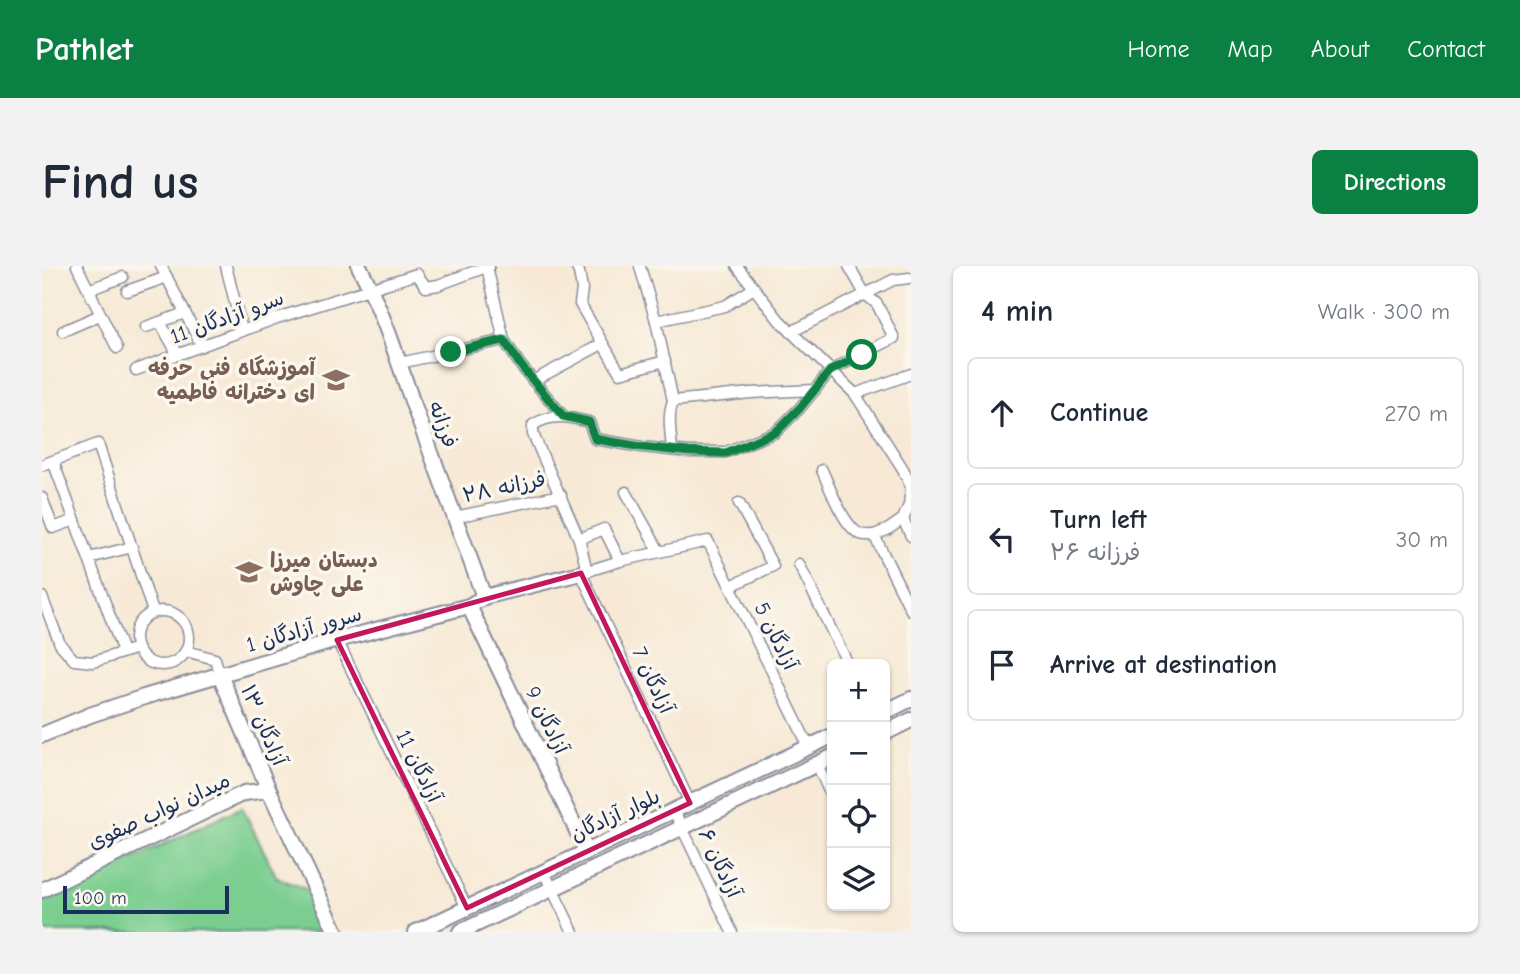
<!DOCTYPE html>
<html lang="en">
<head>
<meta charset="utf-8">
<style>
	:root { --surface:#fff; --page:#f2f2f3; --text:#1f2937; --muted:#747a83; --line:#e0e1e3; --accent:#0b8043 }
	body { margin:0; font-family:"Comic Neue","Playpen Sans Arabic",sans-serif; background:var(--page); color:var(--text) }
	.controls { position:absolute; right:21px; bottom:21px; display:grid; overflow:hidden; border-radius:10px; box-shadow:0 2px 5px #0004 }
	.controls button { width:63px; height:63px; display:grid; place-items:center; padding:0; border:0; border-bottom:2px solid var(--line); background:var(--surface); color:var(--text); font:35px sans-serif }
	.scale { position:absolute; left:21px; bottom:18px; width:166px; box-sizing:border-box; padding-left:7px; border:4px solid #1b2f5e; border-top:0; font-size:19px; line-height:24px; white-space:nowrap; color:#1b2f5e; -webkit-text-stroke:5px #fbf7ec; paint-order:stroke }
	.stop { position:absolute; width:21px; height:21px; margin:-16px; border:5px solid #0b8043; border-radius:50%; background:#fff }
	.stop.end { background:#0b8043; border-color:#fff; box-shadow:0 2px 7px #0008 }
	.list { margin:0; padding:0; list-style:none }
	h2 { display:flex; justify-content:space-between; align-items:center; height:91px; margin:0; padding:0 28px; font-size:30px }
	h2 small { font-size:23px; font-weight:400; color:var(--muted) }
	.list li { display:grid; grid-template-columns:46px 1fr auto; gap:21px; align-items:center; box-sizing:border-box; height:112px; margin:0 14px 14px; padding:0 14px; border:2px solid var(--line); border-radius:10px }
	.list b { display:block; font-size:26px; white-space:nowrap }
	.list p { margin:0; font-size:23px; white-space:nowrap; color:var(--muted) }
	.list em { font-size:23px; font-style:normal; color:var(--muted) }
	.icon { flex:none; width:38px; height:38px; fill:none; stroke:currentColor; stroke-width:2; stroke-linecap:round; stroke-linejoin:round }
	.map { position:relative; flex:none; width:869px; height:666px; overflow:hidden; border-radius:10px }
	header { display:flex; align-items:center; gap:42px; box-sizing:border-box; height:98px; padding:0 35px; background:var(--accent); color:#fff }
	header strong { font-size:33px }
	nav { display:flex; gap:38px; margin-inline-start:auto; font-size:24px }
	.intro { display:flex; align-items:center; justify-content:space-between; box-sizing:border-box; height:168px; padding:0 42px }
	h1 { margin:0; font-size:49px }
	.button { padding:18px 32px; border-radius:10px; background:var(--accent); color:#fff; font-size:24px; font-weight:700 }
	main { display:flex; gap:42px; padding:0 42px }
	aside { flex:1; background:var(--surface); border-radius:10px; box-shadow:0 2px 5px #0004 }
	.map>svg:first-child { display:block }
	.green { fill:#7bce90; stroke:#4b7e77; stroke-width:2 }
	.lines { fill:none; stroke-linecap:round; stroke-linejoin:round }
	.street-casing { stroke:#898c9a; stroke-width:13 }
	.secondary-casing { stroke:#898c9a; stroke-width:18 }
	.street { stroke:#fff; stroke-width:10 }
	.secondary { stroke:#fff; stroke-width:14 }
	.route { stroke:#0b8043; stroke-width:9 }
	.marked { fill:none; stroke:#c2185b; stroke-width:5; stroke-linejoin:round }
	.labels { text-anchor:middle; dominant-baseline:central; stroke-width:7; stroke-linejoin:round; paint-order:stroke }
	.street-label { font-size:21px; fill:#1b2f5e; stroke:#fbf7ec }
	.education-label { font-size:21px; font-weight:bold; fill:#785e54; stroke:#fbf7ec; text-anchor:end }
</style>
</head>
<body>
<header>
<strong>Pathlet</strong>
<nav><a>Home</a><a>Map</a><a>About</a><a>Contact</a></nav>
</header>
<div class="intro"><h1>Find us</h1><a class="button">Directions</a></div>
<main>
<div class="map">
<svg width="869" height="666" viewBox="0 0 869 666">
	<rect width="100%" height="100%" fill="#fbf7ec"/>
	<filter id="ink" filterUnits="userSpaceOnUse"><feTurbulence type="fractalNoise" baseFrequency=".0143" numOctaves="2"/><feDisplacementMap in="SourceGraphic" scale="14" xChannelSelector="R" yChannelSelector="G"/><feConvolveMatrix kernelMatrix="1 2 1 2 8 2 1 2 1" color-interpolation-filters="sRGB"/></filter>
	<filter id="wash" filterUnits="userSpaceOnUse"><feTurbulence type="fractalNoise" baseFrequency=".00686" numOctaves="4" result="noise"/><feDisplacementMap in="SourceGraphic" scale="28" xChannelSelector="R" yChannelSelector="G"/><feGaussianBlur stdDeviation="1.57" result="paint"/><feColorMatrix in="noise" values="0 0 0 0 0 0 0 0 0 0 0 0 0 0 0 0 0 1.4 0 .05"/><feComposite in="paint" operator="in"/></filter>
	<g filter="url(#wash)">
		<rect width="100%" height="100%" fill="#f7e9d6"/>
		<path class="green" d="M200,541L235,612L264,623L285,666H0V636Z"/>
	</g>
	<g filter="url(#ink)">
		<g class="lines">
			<defs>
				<g id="street">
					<path d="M35,0L75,82"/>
					<path d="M119,0L160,80"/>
					<path d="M184,0L200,65"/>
					<path d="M534,0L537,6L540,23L538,38L578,107L623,95"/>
					<path d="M695,0L737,54L813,128L861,203L869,221L867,239L861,253L845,264L832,269L869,344"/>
					<path d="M445,1L462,74L479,100L521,150"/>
					<path d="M598,1L614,55"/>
					<path d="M46,24L81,11"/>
					<path d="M85,25L125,11"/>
					<path d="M118,56L136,89"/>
					<path d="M104,61L143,47"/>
					<path d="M21,65L58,49"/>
					<path d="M749,66L851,14L867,12"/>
					<path d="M358,97L462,74"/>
					<path d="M94,104L235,52L375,8L384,21L396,19L447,0"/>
					<path d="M491,115L560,78"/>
					<path d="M813,128L869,108"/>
					<path d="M631,135L709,127L773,124"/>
					<path d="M630,184C629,167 625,150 631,135L614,55L683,40L712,22"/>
					<path d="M11,195L81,386"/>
					<path d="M0,199L56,178L111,346"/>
					<path d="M780,204C787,220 801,258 816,267C820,270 827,269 832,269"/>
					<path d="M584,226L617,285"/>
					<path d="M0,232L11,262L33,254"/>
					<path d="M413,251L519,229"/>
					<path d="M861,253L869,270"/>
					<path d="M537,273L562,263L578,295"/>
					<path d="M47,292L90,281"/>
					<path d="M757,298L806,398"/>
					<path d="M545,305L537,273L491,168V159C510,147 527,151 547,156L553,173L600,181L647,186H684L734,166L758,142L788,105L852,72L835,38L823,28L807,0"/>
					<path d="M689,320L731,300L697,237"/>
					<path d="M0,331L18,378L32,394L51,396L95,382"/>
					<circle cx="120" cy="372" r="27"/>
					<path d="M295,374L425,642"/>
					<path d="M144,385L173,393L178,409"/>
					<path d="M775,498L790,532"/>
					<path d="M648,537L539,307L578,295L666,275L767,481"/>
					<path d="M632,545L690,666"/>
					<path d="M502,606L531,666"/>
				</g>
				<g id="secondary">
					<path d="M317,0C340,44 354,88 370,135C394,200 418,266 442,331"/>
					<path d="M427,340L545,586"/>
					<path d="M178,409L227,524L294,666"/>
					<path d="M843,446L869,433"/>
					<path d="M843,467L869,454"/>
					<path d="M0,469L48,449L102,431L295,374L427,340L442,331L539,307"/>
					<path d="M0,624L202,527L227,524"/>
					<path d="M374,666L790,470"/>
					<path d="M418,666L790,491"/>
				</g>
			</defs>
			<use href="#street" class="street-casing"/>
			<use href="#secondary" class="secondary-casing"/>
			<use href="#street" class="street"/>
			<use href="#secondary" class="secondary"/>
		</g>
	</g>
	<g class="lines" filter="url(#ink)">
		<path class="route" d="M409,86L462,74L479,100L521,150L547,156L553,173L600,181L647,186L684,187L734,166L758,142L788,105L820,89"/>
	</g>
	<path class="marked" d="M539,307L648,537L425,642L295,374Z"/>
	<defs>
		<symbol id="school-bare" viewBox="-9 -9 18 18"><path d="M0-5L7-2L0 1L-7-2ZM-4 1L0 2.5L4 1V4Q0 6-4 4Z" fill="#8d6e63" stroke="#fbf7ec" stroke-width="2.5" paint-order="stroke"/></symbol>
	</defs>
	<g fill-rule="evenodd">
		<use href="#school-bare" x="275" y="95" width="38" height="38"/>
		<use href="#school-bare" x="188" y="287" width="38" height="38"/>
	</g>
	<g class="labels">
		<g class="street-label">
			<text transform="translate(185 51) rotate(-20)">سرو آزادگان 11</text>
			<text transform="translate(401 158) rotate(70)">فرزانه</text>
			<text transform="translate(462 221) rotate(-12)">فرزانه ۲۸</text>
			<text transform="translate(262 363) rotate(-16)">سرور آزادگان 1</text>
			<text transform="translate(734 370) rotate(64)">آزادگان 5</text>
			<text transform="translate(611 414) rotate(65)">آزادگان 7</text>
			<text transform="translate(505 454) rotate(64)">آزادگان 9</text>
			<text transform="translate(222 459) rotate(67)">آزادگان ۱۳</text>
			<text transform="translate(377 500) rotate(64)">آزادگان 11</text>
			<text transform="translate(117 545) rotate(-25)">میدان نواب صفوی</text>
			<text transform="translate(573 549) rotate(-25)">بلوار آزادگان</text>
			<text transform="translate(678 597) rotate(65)">آزادگان ۶</text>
		</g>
		<g class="education-label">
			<text x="273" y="102">آموزشگاه فنی حرفه<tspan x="273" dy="24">ای دخترانه فاطمیه</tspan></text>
			<text x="228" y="294" text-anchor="start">دبستان میرزا<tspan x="228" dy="24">علی چاوش</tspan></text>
		</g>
	</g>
</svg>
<div class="controls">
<button>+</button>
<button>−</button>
<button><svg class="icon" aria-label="locate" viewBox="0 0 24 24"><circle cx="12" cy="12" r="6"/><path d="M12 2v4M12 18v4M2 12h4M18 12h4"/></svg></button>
<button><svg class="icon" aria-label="layers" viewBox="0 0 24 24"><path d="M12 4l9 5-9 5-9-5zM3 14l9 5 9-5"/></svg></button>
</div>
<div class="scale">100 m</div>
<div class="stop" style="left:820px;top:89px"></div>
<div class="stop end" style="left:409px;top:86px"></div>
</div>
<aside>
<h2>4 min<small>Walk · 300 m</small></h2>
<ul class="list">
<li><svg class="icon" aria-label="ahead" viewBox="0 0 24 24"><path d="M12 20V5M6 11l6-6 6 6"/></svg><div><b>Continue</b></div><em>270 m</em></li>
<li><svg class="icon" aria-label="left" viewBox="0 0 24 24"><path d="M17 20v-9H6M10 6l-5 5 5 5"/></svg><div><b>Turn left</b><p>فرزانه ۲۶</p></div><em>30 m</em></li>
<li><svg class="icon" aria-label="arrive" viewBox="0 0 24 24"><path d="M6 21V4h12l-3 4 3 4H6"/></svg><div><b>Arrive at destination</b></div></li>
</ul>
</aside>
</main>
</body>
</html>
